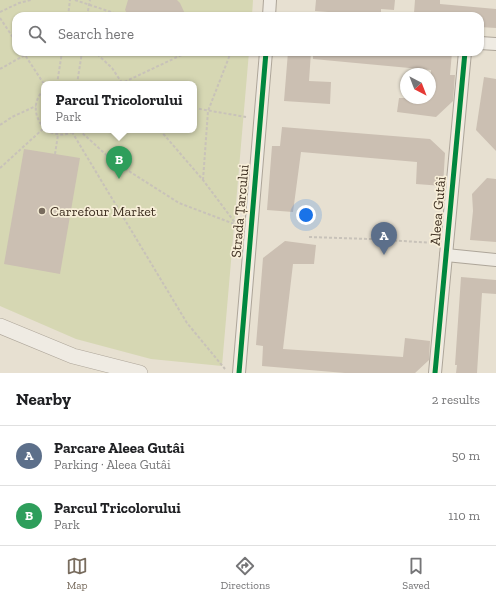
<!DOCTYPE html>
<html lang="en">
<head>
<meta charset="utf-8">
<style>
	:root { --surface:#fff; --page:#f6f6f6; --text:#202124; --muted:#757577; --line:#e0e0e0; --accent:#786c5e }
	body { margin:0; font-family:"Zilla Slab",serif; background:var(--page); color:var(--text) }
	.compass { position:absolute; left:400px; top:68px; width:36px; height:36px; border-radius:50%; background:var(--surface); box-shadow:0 1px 3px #0004; rotate:138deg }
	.you { position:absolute; left:306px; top:215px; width:14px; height:14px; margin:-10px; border:3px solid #fff; border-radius:50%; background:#1a73e8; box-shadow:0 0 0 6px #1a73e833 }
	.badge { display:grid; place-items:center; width:26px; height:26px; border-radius:50%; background:var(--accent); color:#fff; font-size:13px; font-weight:700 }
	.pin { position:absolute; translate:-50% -33px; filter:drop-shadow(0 1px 2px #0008) }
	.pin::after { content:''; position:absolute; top:21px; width:14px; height:12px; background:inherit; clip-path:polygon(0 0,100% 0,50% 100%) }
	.popup { position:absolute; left:41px; top:81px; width:156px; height:52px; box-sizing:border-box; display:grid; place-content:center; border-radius:8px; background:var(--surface); filter:drop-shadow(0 1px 3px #0005); font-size:13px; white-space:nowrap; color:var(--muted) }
	.popup b { font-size:15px; color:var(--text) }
	.popup::after { content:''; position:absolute; left:50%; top:100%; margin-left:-8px; border:8px solid transparent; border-top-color:var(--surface) }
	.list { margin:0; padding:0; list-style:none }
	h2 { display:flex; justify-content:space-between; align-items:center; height:52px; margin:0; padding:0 16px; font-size:17px }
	h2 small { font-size:13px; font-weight:400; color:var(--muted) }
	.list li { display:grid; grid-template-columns:26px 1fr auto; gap:12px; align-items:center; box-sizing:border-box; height:60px; padding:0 16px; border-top:1px solid var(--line) }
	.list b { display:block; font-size:15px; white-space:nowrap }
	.list p { margin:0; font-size:13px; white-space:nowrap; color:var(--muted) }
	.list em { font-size:13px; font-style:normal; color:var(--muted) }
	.icon { flex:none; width:22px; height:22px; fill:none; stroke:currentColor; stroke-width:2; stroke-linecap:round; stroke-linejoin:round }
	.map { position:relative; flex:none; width:496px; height:373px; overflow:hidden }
	.search { position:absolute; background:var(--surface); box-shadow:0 1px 3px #0004; left:12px; right:12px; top:12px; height:44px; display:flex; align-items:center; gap:10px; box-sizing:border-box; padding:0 14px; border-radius:12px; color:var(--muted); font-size:15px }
	.sheet { height:172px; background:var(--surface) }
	nav { display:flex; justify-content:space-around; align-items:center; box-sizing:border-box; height:56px; border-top:1px solid var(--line); background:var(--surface); font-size:11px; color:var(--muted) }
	nav a { display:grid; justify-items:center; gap:2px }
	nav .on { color:var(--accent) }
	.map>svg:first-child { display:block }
	.green { fill:#d6d7b3; fill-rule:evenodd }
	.building { fill:#cbbfb2 }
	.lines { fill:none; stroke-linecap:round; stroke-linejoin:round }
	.minor-casing { stroke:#ada599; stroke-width:14 }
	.tertiary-casing { stroke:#ada599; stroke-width:16 }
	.path { stroke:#c8c2b9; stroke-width:2; stroke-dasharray:3 2; stroke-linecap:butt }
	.minor { stroke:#efebe3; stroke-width:12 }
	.tertiary { stroke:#efebe3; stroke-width:15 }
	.cycleway-casing { stroke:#f7eed8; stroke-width:8 }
	.cycleway { stroke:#00873e; stroke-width:5 }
	.poi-dot { fill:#786c5e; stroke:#f7eed8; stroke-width:1.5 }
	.labels { text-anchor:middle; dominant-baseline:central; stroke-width:3.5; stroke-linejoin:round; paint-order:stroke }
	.poi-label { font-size:14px; fill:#3d2e20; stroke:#f7eed8; text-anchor:start }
	.street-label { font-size:14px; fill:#3d2e20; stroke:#f7eed8 }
</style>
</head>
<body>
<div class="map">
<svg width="496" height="373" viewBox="0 0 496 373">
	<rect width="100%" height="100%" fill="#e7e0d1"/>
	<path class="green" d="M0,0H253L252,16H16V52H249L222,366L151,359L76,339L0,306ZM44,84H194V130H44Z"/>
	<g class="building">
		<path d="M128,0H177L180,3L186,16H129L125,10Z"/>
		<path d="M316,0H395L394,10L381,9V16L315,11Z"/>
		<path d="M415,0H440V4L496,9V28L480,27V16H445V15L414,13Z"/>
		<path d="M288,52H311L309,81L331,82L330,104L284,101Z"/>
		<path d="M313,52H452L450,75H455L453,101L436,117L397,112L399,98H430L431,70L313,59Z"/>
		<path d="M484,77L496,79V151L476,130Z"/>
		<path d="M282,127L430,139L445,153L443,186L416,184L417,162L301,152L293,212L267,210L272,146H280Z"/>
		<path d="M24,149L80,158L60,274L4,264Z"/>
		<path d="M487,178L496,179V242L470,240L473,211L472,194Z"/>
		<path d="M285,241L316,245L314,264H293L283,349L403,357L405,338L430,341L429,360L415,373H345L262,366L263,346L256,345L263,258Z"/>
		<path d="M461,277L496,280V294L482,293L477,373H456L457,365H455Z"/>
	</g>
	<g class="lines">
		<defs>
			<g id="minor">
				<path d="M269,16L270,0"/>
				<path d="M480,43L496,44"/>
				<path d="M446,255L496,260"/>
				<path d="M239,373L266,52"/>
				<path d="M435,373L465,52"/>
			</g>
			<path id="tertiary" d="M0,326L73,356L140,373"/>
		</defs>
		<use href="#minor" class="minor-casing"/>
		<use href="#tertiary" class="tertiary-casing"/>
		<g class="path">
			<path d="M75,0L114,13L119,16"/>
			<path d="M0,12L19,3L31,0"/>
			<path d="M68,16L70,0"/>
			<path d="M87,16L90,0"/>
			<path d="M0,18L16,42"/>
			<path d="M23,52L44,84"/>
			<path d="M93,52L96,53L112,68L122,83"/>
			<path d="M0,69L25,55L32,52"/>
			<path d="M57,84L62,52"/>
			<path d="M77,84L82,52"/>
			<path d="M120,84L188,52"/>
			<path d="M44,90C32,101 34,117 44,128"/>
			<path d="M194,108L246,117"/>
			<path d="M0,125L12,117L36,106"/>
			<path d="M46,130C56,136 66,136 76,130"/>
			<path d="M79,130L113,161L179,203L237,225"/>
			<path d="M160,130L203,180L236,224"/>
			<path d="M72,132L187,323L225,369"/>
			<path d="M55,154L58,135"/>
			<path d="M0,168L44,128"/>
			<path d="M203,180L208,111L231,52"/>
			<path d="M309,237L370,239L435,243"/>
		</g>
		<use href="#minor" class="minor"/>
		<use href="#tertiary" class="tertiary"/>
		<defs>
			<g id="cycleway">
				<path d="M239,373L266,52"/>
				<path d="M435,373L465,52"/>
			</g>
		</defs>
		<use href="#cycleway" class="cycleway-casing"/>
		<use href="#cycleway" class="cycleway"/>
	</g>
	<circle class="poi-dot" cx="42" cy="211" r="4"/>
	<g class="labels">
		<g class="poi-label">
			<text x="50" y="211">Carrefour Market</text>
		</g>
		<g class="street-label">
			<text transform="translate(240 211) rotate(-85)">Strada Țarcului</text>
			<text transform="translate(438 211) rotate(-85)">Aleea Gutâi</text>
		</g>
	</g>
</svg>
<svg class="compass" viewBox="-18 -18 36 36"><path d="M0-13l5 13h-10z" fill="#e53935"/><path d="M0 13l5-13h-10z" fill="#757577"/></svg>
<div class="you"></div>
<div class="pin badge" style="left:384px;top:255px;background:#5c6f8a">A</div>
<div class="pin badge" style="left:119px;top:179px;background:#2e9e5b">B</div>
<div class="popup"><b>Parcul Tricolorului</b>Park</div>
<div class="search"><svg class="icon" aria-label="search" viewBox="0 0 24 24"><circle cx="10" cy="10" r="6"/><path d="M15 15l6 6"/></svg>Search here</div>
</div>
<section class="sheet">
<h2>Nearby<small>2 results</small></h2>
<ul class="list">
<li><span class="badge" style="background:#5c6f8a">A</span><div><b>Parcare Aleea Gutâi</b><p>Parking · Aleea Gutâi</p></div><em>50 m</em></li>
<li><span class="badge" style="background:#2e9e5b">B</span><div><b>Parcul Tricolorului</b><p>Park</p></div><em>110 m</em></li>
</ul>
</section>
<nav>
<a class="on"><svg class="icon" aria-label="map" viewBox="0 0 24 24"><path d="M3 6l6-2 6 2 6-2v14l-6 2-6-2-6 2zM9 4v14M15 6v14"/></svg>Map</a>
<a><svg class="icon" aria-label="directions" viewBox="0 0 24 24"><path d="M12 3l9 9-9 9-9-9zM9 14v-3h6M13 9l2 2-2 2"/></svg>Directions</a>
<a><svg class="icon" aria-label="saved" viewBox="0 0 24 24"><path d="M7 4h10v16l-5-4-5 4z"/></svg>Saved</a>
</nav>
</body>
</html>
